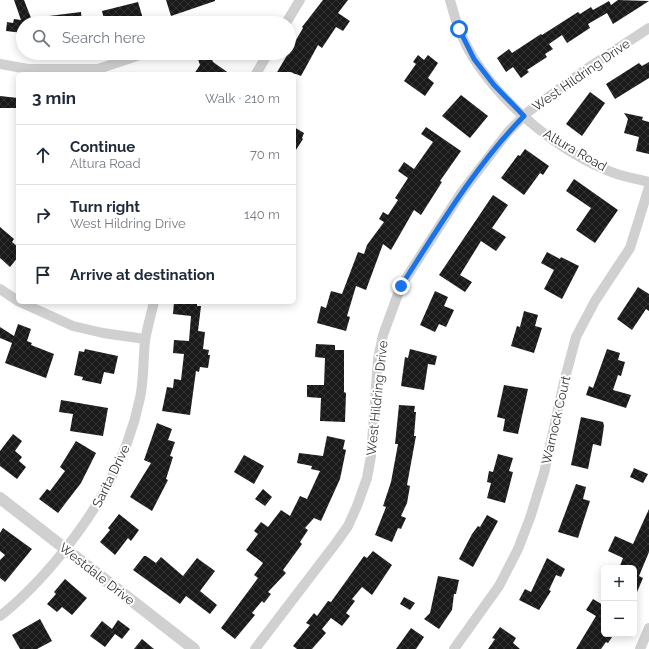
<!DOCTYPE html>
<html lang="en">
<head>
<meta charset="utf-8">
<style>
	:root { --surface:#fff; --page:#f6f6f7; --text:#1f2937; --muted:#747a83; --line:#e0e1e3 }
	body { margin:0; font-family:Raleway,sans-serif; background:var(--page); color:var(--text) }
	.controls { position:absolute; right:12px; bottom:12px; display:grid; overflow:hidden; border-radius:6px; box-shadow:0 2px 10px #0003 }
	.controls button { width:36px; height:36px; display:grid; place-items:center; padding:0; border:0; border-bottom:1px solid var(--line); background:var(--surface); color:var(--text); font:20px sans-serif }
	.stop { position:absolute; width:12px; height:12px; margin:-9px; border:3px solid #1a73e8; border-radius:50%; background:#fff }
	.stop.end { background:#1a73e8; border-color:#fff; box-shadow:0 1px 4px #0008 }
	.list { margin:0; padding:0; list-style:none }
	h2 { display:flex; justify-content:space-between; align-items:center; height:52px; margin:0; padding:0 16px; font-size:17px }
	h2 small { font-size:13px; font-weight:400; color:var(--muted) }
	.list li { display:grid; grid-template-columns:26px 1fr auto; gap:12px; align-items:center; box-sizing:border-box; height:60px; padding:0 16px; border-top:1px solid var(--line) }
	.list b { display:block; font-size:15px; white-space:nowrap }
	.list p { margin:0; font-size:13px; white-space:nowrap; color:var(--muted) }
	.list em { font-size:13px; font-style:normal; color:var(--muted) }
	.icon { flex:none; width:22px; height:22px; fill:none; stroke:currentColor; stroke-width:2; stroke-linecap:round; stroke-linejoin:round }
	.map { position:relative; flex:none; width:649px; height:649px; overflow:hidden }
	.search { position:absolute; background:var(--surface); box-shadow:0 2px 10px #0003; left:16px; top:16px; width:280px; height:44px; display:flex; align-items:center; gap:10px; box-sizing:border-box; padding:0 14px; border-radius:22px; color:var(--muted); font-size:15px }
	.panel { position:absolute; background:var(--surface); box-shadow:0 2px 10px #0003; left:16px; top:72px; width:280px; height:232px; border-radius:6px }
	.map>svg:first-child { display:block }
	.building { fill:url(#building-cross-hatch) }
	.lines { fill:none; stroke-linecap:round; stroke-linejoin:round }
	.minor { stroke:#d0d0d0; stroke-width:10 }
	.tertiary { stroke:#d0d0d0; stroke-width:12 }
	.route { stroke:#1a73e8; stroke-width:5 }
	.labels { text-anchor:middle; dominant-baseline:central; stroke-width:4; stroke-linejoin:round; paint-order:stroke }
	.street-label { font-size:13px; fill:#333; stroke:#fff }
</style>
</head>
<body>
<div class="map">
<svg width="649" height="649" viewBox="0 0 649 649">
	<defs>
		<pattern id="building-cross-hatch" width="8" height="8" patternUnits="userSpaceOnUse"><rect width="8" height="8" fill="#1a1a1a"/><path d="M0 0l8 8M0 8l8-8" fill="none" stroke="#333"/></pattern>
	</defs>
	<rect width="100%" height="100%" fill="#fff"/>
	<g class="building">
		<path d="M14,0H24L33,23H23V33L6,31L7,22L13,23L14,19L21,20Z"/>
		<path d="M166,0H215V1L171,16Z"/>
		<path d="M323,0H348L338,13L350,21L343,31L336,27L322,48L318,45L301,76L296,74H276L303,28L302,27Z"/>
		<path d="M618,0L649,1L613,24L607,13L588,24L590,28L567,43L562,35L549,44L553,49L545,54L547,57L527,70L529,72L521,78L513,67L506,72L497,58L509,49L512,53L541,34L542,35L578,12L580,14L591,7L593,10L609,1L611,5Z"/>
		<path d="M138,2L144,22L105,23L102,11Z"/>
		<path d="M81,12L82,23H41V17Z"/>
		<path d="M196,53H210L213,62L230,74H194L200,65Z"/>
		<path d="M418,55L424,60L428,55L438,63L428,78L434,83L425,96L404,81L416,64L413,62Z"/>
		<path d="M649,62V78L615,99L606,84L639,63L642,66Z"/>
		<path d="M590,92L605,103L582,136L566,124Z"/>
		<path d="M461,95L488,116L470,138L442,116Z"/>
		<path d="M0,96L18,98V108H0Z"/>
		<path d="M624,113L643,117L642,120L649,122V154L636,151L639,137L624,133L628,119Z"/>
		<path d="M294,127L304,133L302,138L303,139L294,153Z"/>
		<path d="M426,127L461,151L440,181L442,182L421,215L414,210L391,250L383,244L366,290L356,286L347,316L350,317L346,331L317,323L321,306L326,308L331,291L342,294L358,252L364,254L367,245L384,222L379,219L383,212L388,215L398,200L395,198L408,178L398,171L404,162L414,169L433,142L421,134Z"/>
		<path d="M525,149L549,166L543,175L540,173L524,195L501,178L518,155L520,156Z"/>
		<path d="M574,179L618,210L595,243L576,230L591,208L566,191Z"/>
		<path d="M493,195L508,205L492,228L506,237L496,251L481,241L460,275L472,282L465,292L439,275Z"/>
		<path d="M0,227L14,239L12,242L18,247V257L10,267L0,258Z"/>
		<path d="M547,252L560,259L561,257L579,266L562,299L544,289L554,270L541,263Z"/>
		<path d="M638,287L649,294V311L646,309L632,330L617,319Z"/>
		<path d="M435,291L448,297L444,306L454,310L446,327L439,324L435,332L420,325Z"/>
		<path d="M174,302H197V306H201L198,331L205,332L203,349L209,350L208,355H210L208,368L200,367L199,372L196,371L190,415L162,411L167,387L173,388L174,379L181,380L184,354L173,353L174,340L189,341L191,316L173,314Z"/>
		<path d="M524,311L538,315L535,326L542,328L534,353L511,346L517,326L520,327Z"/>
		<path d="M18,324L31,329L27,341L32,343L31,345L54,354L46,378L5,363L12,343L0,338V327L14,336Z"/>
		<path d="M316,344L335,345V350H344V392L346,393L345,422L320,421L321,398L307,397V385H324L325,358L315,357Z"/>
		<path d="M85,349L118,356L114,374L104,372L101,384L82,380L83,377L74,375L79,351L84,352Z"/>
		<path d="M410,349L437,356L435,365L428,364L424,390L401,386L405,357L408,358Z"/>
		<path d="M607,349L620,353L618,360L625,362L621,376L618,375L613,390L631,395L626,408L586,395L589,386L593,388Z"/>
		<path d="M504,385L528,389L518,434L503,431L505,419L497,417Z"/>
		<path d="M61,400L108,408L103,436L70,431L73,414L59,412Z"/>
		<path d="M399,405L415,406L414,412H416L414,436H416L407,485L410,486L407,503L401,516L406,518L401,529L398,528L392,542L375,535L386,507L383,506L391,482L398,444H395Z"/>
		<path d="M581,417L603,422L604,426L601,446L593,444L588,469L571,465Z"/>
		<path d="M157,423L172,429L168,440L175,442L170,456L173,457L166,479L168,480L152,511L130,497L151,463L144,460Z"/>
		<path d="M13,434L22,441L15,451L22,457L19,461L26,467L17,479L0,466V451Z"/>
		<path d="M327,436L345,440L343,449L346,450L340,479L321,521L314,518L305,528L308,530L300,542L302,544L283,570L286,573L268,592L271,594L264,603L262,601L252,613L255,615L235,639L221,628L258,578L254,575L263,563L246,550L258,534L254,531L261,522L268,527L281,510L290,516L300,496L307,499L320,471L311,469L312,466L297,463L299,453L323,456Z"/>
		<path d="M76,441L96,453L81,483L58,513L39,499L47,489L50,491L65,471L60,467Z"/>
		<path d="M498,454L513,458L509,471L513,472L505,503L487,498L491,483L487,482L489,471L493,472Z"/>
		<path d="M244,455L264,466L254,484L234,472Z"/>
		<path d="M634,468L648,474L643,483L630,477Z"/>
		<path d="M576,484L586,487L583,499L590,501L578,538L558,532Z"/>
		<path d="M263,489L272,497L265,506L255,499Z"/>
		<path d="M649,509V552L639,576L643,578L634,599V568H619L623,558L608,551L615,536L633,544Z"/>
		<path d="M119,514L139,530L131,541L128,538L115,555L100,542L110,530L108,528Z"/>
		<path d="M487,515L498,521L473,567L459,559L472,534L478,526L480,527Z"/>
		<path d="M3,528L32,549L5,582L0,578V560L5,555L0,551V533Z"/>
		<path d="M373,551L392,565L372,595L362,587L352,599L355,601L346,613L350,616L342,626L331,618L322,629L326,633L312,649H297L293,646L310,625L306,623L314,613L317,616L328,601L331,602L364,556L367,558Z"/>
		<path d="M144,556H146L156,563L161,557L183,576L197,558L215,571L200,591L217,605L210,614L186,596L180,604L133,570Z"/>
		<path d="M547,558L565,569L561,577L556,575L549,590L551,591L539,610L519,600L525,589L531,592Z"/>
		<path d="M438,576L459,580L456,594H454L452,610L439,629L424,619L430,613Z"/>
		<path d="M65,579L87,598L72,615L62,607L57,612L47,604L56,594L54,592Z"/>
		<path d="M404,597L415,603L410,610L400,604Z"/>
		<path d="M593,599L603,605L604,603V634H614L608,643L606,642L601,649H576L596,616L586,610Z"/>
		<path d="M40,619L52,641L37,649H20L12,635Z"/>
		<path d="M118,620L130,629L122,639L115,634L105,647L90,636L102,621L112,629Z"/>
		<path d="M500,627L516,638L513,643L520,649H488L495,639L492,638Z"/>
		<path d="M411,628L424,637L416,649H396Z"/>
		<path d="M142,639L154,649H134Z"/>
	</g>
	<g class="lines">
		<g class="minor">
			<path d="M450,0C455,20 463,42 474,59C505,107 560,153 614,173C625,177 637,179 649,182"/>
			<path d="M286,23L300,0"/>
			<path d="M0,64L28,69H98L146,53"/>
			<path d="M256,74L268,53"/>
			<path d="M0,289L18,301"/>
			<path d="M20,302L73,326L103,333L145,339"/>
			<path d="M0,616C21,600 37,583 54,563C95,514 127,461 140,398C144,380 143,359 145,341C147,328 151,315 154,302"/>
			<path d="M255,649L336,543L348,526L357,506L367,478L371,456L378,359L383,335L401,286L461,193L508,132L528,112L585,70L649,28"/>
			<path d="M454,649L499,586L518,549L530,518L544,473L564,382L576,337L595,301L630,248L649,187"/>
			<path d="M640,649L649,628"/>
		</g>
		<path class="tertiary" d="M0,498L194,649"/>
	</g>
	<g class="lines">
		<path class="route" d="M401,286C439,227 475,166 524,116L494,85L474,59L459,29"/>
	</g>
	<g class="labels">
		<g class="street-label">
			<text transform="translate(581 75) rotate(-35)">West Hildring Drive</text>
			<text transform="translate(575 150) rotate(30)">Altura Road</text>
			<text transform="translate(377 398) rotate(-84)">West Hildring Drive</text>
			<text transform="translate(556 420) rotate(-77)">Warnock Court</text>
			<text transform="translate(111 476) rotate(-64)">Sarita Drive</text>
			<text transform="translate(97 574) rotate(38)">Westdale Drive</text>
		</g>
	</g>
</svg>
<div class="controls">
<button>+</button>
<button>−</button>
</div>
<div class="stop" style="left:459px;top:29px"></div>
<div class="stop end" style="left:401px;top:286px"></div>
<div class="search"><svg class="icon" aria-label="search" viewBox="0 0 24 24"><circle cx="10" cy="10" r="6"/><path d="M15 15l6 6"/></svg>Search here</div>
<section class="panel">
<h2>3 min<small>Walk · 210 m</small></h2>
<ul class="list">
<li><svg class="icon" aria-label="ahead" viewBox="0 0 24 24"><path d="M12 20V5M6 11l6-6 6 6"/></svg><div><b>Continue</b><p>Altura Road</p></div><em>70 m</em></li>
<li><svg class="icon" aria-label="right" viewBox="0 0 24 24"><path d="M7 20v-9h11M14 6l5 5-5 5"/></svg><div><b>Turn right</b><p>West Hildring Drive</p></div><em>140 m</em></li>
<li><svg class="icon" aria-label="arrive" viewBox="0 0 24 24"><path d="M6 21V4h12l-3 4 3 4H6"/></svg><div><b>Arrive at destination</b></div></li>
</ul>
</section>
</div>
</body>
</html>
